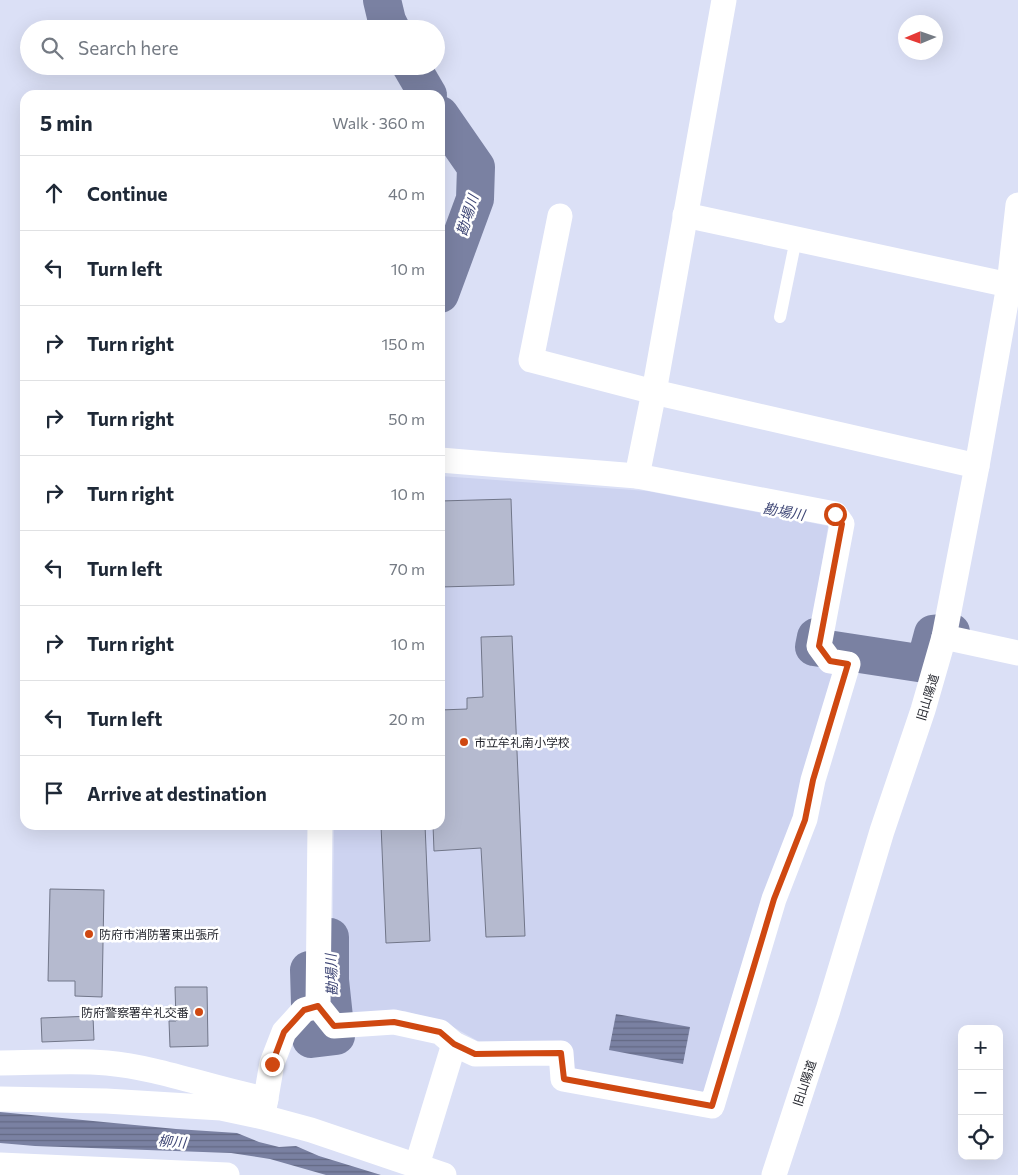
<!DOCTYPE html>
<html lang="en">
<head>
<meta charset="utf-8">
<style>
	:root { --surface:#fff; --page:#f6f6f7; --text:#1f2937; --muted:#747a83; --line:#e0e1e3 }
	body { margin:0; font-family:Commissioner,"Noto Sans JP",sans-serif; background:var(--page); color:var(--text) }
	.controls { position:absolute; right:15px; bottom:15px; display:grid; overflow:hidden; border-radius:10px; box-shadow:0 5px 20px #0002 }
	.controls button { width:45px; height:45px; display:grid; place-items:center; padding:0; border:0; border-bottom:1px solid var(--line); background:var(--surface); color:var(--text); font:25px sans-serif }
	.compass { position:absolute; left:898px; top:15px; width:45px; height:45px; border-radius:50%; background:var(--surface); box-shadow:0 5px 20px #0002; rotate:268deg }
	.stop { position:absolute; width:15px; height:15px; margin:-11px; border:4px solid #cf4811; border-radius:50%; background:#fff }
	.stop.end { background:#cf4811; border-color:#fff; box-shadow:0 1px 5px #0008 }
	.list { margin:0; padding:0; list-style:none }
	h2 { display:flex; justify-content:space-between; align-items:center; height:65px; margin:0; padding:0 20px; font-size:21px }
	h2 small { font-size:16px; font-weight:400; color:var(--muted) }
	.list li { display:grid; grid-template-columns:32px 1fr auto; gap:15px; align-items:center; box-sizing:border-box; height:75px; padding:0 20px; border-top:1px solid var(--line) }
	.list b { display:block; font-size:19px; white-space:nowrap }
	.list em { font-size:16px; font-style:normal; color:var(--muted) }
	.icon { flex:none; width:28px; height:28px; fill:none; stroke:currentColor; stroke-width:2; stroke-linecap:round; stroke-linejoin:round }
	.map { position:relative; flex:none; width:1018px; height:1175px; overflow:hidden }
	.search { position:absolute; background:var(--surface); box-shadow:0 5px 20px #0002; left:20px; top:20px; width:425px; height:55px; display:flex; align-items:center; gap:12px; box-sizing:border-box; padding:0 18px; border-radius:28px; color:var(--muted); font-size:19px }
	.panel { position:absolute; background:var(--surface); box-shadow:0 5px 20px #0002; left:20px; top:90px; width:425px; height:740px; border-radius:15px }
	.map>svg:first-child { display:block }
	.built { fill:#cdd3f0 }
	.water { fill:url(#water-rules) }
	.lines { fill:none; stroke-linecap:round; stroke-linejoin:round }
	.river { stroke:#7a81a2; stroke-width:38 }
	.building { fill:#b5bacf; stroke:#717689 }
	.service { stroke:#fff; stroke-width:12 }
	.minor { stroke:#fff; stroke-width:25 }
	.route { stroke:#cf4811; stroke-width:6 }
	.poi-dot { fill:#cf4811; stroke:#fff; stroke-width:2 }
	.labels { text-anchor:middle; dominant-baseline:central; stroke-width:5; stroke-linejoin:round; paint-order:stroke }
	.street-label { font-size:12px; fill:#1f2129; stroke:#fff }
	.poi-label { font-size:12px; fill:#1f2129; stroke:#fff; text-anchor:start }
	.water-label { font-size:14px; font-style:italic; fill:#3e4675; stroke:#fff }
</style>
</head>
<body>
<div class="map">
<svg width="1018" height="1175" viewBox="0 0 1018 1175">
	<defs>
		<pattern id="water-rules" width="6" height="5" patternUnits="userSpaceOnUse" patternTransform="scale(1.25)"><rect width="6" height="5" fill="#7a81a2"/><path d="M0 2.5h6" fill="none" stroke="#636984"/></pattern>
	</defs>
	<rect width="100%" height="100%" fill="#dbe0f6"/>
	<path class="built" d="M440,476L647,491L828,526L808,650L838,674L708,1096L573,1073L570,1046L485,1045L446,1023L405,1011L339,1015L332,987L334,825H440Z"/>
	<g class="water">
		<path d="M616,1014L690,1027L683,1064L609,1050Z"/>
		<path d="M0,1112L176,1129L237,1133L259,1142L279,1147L296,1146L319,1156L381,1175H326L270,1159L231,1153L35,1146L0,1143Z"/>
	</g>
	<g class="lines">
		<g class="river">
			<path d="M382,0L387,21L391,29"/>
			<path d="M411,66L428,95"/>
			<path d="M440,115L476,167L475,199L440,294"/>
			<path d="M816,637L814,647L925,664L933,634L951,632"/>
			<path d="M309,970L311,1039L336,1036L330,980V937"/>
		</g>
	</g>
	<g class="building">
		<path d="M511,499L514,585L440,587V501Z"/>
		<path d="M512,636L525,936L486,937L481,848L434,851L433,825H440V710L467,709V698L483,697L481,637Z"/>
		<path d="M381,825H425L430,941L386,943Z"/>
		<path d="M50,889L104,890L102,997L75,996V981H48Z"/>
		<path d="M175,987H207L208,1046L170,1047L169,1021H176Z"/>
		<path d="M93,1016L94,1040L42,1042L41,1018Z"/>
	</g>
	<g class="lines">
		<path class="service" d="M780,317L796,239"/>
		<g class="minor">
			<path d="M685,215L1009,285"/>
			<path d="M560,216L531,360L654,392L977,466"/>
			<path d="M440,460L637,476"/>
			<path d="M944,637L1018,653"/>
			<path d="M320,825L318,1006L334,1026L394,1022L440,1032L454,1044L475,1054L561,1053L563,1079L712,1106L774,899L805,819L813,780L848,664L830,661L819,646L842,524L835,514L637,476L654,392L724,0"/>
			<path d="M0,1063C34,1063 73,1060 107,1063C161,1068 212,1089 266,1099"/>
			<path d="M0,1099L106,1101L221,1108L263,1117L311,1130L444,1175"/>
			<path d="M263,1115L272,1063L284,1032L304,1010L318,1006"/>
			<path d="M0,1165L227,1175"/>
			<path d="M417,1165L454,1044"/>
			<path d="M774,1175L828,1010L882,831L923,710L944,637L977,466L1009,285L1018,205"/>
		</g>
	</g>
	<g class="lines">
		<path class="route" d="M272,1064L284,1032L304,1010L318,1006L334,1026L394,1022L440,1032L454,1044L475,1054L561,1053L564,1079L712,1106L774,899L805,820L813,780L848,664L830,661L819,646L842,524L835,514"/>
	</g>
	<g class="poi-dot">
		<circle cx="464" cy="742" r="5"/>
		<circle cx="89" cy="934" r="5"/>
		<circle cx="199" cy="1012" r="5"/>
	</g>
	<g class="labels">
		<g class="street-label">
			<text transform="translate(927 697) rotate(-73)">旧山陽道</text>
			<text transform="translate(804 1083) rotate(-72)">旧山陽道</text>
		</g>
		<g class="poi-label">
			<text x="474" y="742">市立牟礼南小学校</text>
			<text x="99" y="934">防府市消防署東出張所</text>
			<text x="189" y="1012" text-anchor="end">防府警察署牟礼交番</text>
		</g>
		<g class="water-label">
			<text transform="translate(467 215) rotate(-73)">勘場川</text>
			<text transform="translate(784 511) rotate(10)">勘場川</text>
			<text transform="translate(331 975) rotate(-92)">勘場川</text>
			<text transform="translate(172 1141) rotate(5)">柳川</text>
		</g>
	</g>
</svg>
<div class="controls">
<button>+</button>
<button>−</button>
<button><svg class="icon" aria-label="locate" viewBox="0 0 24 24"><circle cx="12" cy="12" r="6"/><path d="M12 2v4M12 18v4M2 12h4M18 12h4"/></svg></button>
</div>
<svg class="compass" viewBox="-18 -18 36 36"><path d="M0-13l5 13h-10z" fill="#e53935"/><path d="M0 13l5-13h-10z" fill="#747a83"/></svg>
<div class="stop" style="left:835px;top:514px"></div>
<div class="stop end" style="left:272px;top:1064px"></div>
<div class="search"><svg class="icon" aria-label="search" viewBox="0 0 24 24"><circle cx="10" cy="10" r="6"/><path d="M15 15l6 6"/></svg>Search here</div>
<section class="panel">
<h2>5 min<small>Walk · 360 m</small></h2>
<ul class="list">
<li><svg class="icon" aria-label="ahead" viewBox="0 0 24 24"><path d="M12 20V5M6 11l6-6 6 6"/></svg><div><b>Continue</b></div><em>40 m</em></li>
<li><svg class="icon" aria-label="left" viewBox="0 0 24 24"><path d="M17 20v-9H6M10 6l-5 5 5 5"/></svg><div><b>Turn left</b></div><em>10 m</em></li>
<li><svg class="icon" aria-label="right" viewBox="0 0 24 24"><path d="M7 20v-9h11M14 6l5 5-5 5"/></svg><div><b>Turn right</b></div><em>150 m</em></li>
<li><svg class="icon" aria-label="right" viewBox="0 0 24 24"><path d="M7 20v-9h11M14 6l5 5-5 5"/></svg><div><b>Turn right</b></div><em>50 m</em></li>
<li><svg class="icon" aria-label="right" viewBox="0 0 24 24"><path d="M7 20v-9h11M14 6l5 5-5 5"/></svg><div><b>Turn right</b></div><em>10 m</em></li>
<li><svg class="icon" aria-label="left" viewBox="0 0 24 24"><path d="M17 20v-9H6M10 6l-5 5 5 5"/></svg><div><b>Turn left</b></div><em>70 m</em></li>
<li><svg class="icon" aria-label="right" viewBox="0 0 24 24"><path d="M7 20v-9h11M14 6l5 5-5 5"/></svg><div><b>Turn right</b></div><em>10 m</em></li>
<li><svg class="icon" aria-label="left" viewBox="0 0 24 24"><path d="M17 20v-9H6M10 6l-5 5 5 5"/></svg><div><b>Turn left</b></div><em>20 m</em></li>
<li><svg class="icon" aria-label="arrive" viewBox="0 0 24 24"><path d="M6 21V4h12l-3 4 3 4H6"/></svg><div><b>Arrive at destination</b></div></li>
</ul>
</section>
</div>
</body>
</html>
